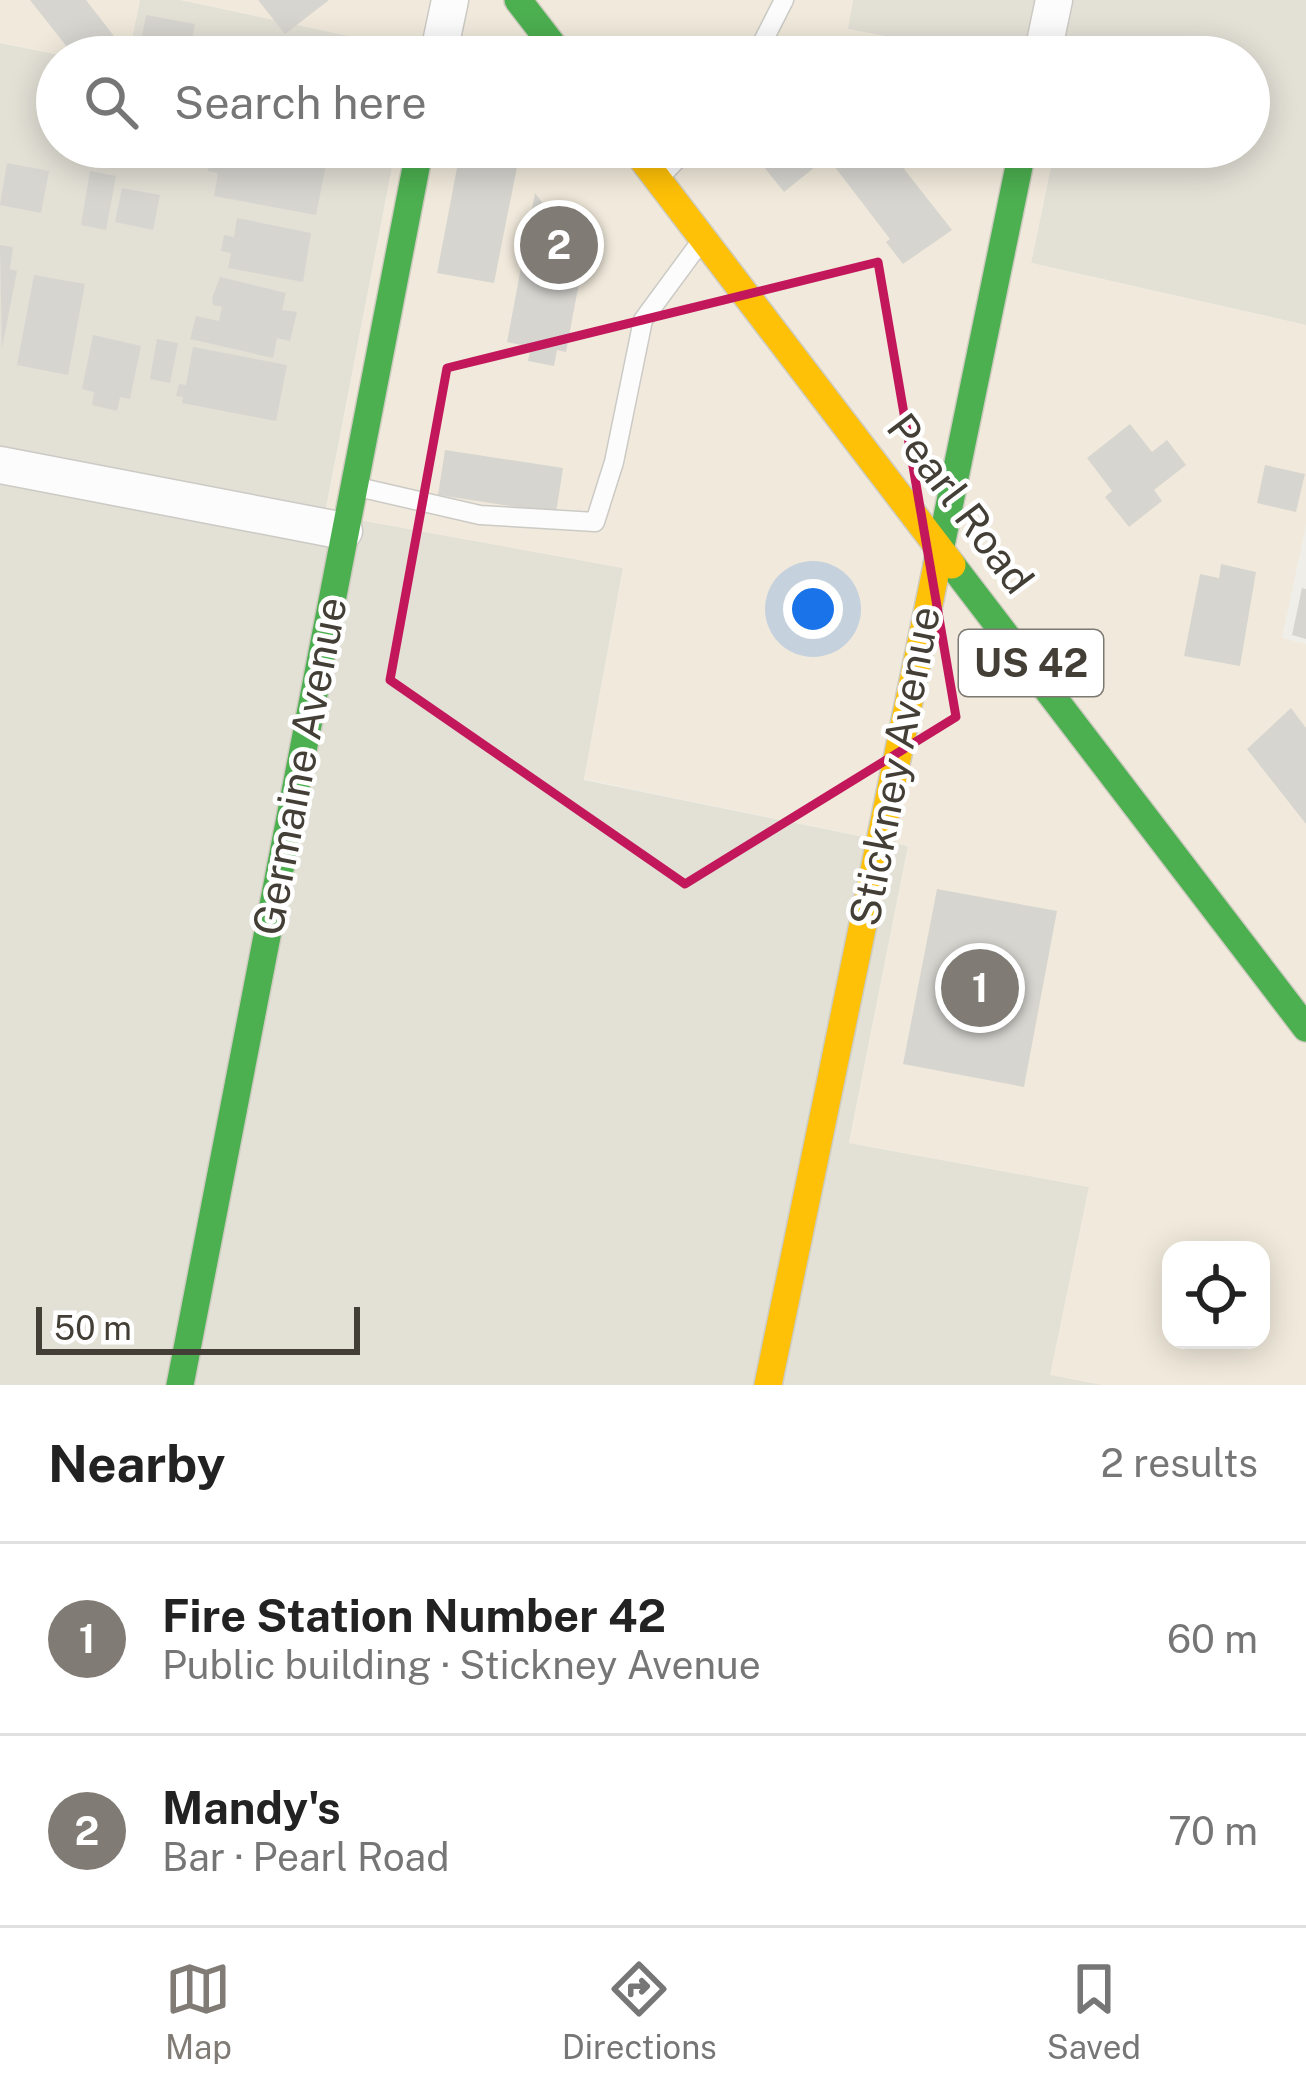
<!DOCTYPE html>
<html lang="en">
<head>
<meta charset="utf-8">
<style>
	:root { --surface:#fff; --page:#f6f6f6; --text:#222; --muted:#767676; --line:#e0e0e0; --accent:#807c75 }
	body { margin:0; font-family:"Public Sans",sans-serif; background:var(--page); color:var(--text) }
	.controls { position:absolute; right:36px; bottom:36px; display:grid; overflow:hidden; border-radius:24px; box-shadow:0 6px 30px #0003 }
	.controls button { width:108px; height:108px; display:grid; place-items:center; padding:0; border:0; border-bottom:3px solid var(--line); background:var(--surface); color:var(--text); font:60px sans-serif }
	.scale { position:absolute; left:36px; bottom:30px; width:324px; box-sizing:border-box; padding-left:12px; border:6px solid #443f36; border-top:0; font-size:33px; line-height:42px; white-space:nowrap; color:#443f36; -webkit-text-stroke:9px #fff; paint-order:stroke }
	.you { position:absolute; left:813px; top:609px; width:42px; height:42px; margin:-30px; border:9px solid #fff; border-radius:50%; background:#1a73e8; box-shadow:0 0 0 18px #1a73e833 }
	.badge { display:grid; place-items:center; width:78px; height:78px; border-radius:50%; background:var(--accent); color:#fff; font-size:39px; font-weight:700 }
	.pin { position:absolute; translate:-50% -50%; border:6px solid #fff; box-shadow:0 3px 12px #0006 }
	.list { margin:0; padding:0; list-style:none }
	h2 { display:flex; justify-content:space-between; align-items:center; height:156px; margin:0; padding:0 48px; font-size:51px }
	h2 small { font-size:39px; font-weight:400; color:var(--muted) }
	.list li { display:grid; grid-template-columns:78px 1fr auto; gap:36px; align-items:center; box-sizing:border-box; height:192px; padding:0 48px; border-top:3px solid var(--line) }
	.list b { display:block; font-size:45px; white-space:nowrap }
	.list p { margin:0; font-size:39px; white-space:nowrap; color:var(--muted) }
	.list em { font-size:39px; font-style:normal; color:var(--muted) }
	.icon { flex:none; width:66px; height:66px; fill:none; stroke:currentColor; stroke-width:2; stroke-linecap:round; stroke-linejoin:round }
	.map { position:relative; flex:none; width:1306px; height:1385px; overflow:hidden }
	.search { position:absolute; background:var(--surface); box-shadow:0 6px 30px #0003; left:36px; right:36px; top:36px; height:132px; display:flex; align-items:center; gap:30px; box-sizing:border-box; padding:0 42px; border-radius:66px; color:var(--muted); font-size:45px }
	.sheet { height:540px; background:var(--surface) }
	nav { display:flex; justify-content:space-around; align-items:center; box-sizing:border-box; height:168px; border-top:3px solid var(--line); background:var(--surface); font-size:33px; color:var(--muted) }
	nav a { display:grid; justify-items:center; gap:6px }
	nav .on { color:var(--accent) }
	.map>svg:first-child { display:block }
	.residential { fill:#e3e0d6 }
	.commercial { fill:#f1eadc; fill-rule:evenodd }
	.building { fill:#d7d5d0 }
	.lines { fill:none; stroke-linecap:round; stroke-linejoin:round }
	.lane-casing { stroke:#cbcac5; stroke-width:21 }
	.street-casing { stroke:#cbcac5; stroke-width:39 }
	.fast-casing { stroke:#cecbc0; stroke-width:30 }
	.slow-casing { stroke:#cecbc0; stroke-width:30 }
	.lane { stroke:#fdfcfc; stroke-width:18 }
	.street { stroke:#fdfcfc; stroke-width:36 }
	.fast { stroke:#4caf50; stroke-width:27 }
	.slow { stroke:#ffc107; stroke-width:27 }
	.marked { fill:none; stroke:#c2185b; stroke-width:9; stroke-linejoin:round }
	.labels { text-anchor:middle; dominant-baseline:central; stroke-width:9; stroke-linejoin:round; paint-order:stroke }
	.shield { fill:#fff; stroke:#7c7972; stroke-width:3 }
	.shield-label { font-size:39px; font-weight:bold; fill:#443f36 }
	.street-label { font-size:42px; fill:#443f36; stroke:#fff }
</style>
</head>
<body>
<div class="map">
<svg width="1306" height="1385" viewBox="0 0 1306 1385">
	<rect width="100%" height="100%" fill="#efeee9"/>
	<g class="residential">
		<path d="M140,0H181L415,50L414,57H128Z"/>
		<path d="M853,0H1306V325L1031,263L1055,147H1249V57H995L847,29Z"/>
		<path d="M0,43L70,57H57V147H396L325,513L623,568L584,780L908,846L849,1143L1089,1187L1051,1374L1103,1385H0Z"/>
	</g>
	<g class="commercial">
		<path d="M0,0H140L128,57H70L0,43Z"/>
		<path d="M181,0H853L848,29L995,57H414V50Z"/>
		<path d="M396,147H1055L1031,263L1306,325V525L1282,638L1306,644V1385H1102L1050,1375L1089,1187L849,1143L908,846L584,779L623,568L325,514ZM1171,1250H1261V1340H1171Z"/>
	</g>
	<g class="building">
		<path d="M30,0H86L117,40L96,57H75Z"/>
		<path d="M258,0H329L285,34Z"/>
		<path d="M146,15L195,24L189,57H138Z"/>
		<path d="M129,147H174L171,162L127,154Z"/>
		<path d="M223,147L326,165L316,215L214,196L218,173L208,171L211,158L221,160Z"/>
		<path d="M461,147H506L518,162L494,283L437,273Z"/>
		<path d="M758,147H840L784,192L752,152Z"/>
		<path d="M843,147H933L904,169L952,230L903,264L886,242L890,239L828,158Z"/>
		<path d="M7,163L49,171L41,213L0,205Z"/>
		<path d="M90,171L116,176L106,230L81,225Z"/>
		<path d="M122,188L160,195L153,230L115,222Z"/>
		<path d="M535,193L584,256L566,352L557,350L554,366L528,361L531,347L507,342Z"/>
		<path d="M237,218L311,233L303,282L228,268L231,253L221,251L224,235L234,237Z"/>
		<path d="M0,245L13,247L10,269L17,271L2,348Z"/>
		<path d="M34,275L85,284L68,375L17,365Z"/>
		<path d="M220,277L286,293L282,310L297,312L290,341L277,338L273,358L190,339L196,316L219,321L222,307L213,305L212,298Z"/>
		<path d="M93,335L141,346L130,399L120,397L117,411L92,405L94,392L82,389Z"/>
		<path d="M157,339L178,343L170,383L150,379Z"/>
		<path d="M193,347L287,365L276,421L182,403L183,397L176,396L179,384L186,385Z"/>
		<path d="M1130,424L1152,452L1167,440L1186,465L1154,490L1162,501L1129,527L1105,497L1112,491L1087,458Z"/>
		<path d="M445,450L563,468L556,513L438,495Z"/>
		<path d="M1265,465L1305,474L1296,512L1257,503Z"/>
		<path d="M1221,564L1256,572L1240,666L1184,656L1200,574L1219,578Z"/>
		<path d="M1302,588L1306,589V639L1292,635Z"/>
		<path d="M1291,708L1306,728V824L1247,749Z"/>
		<path d="M937,889L1057,911L1024,1087L903,1064Z"/>
	</g>
	<g class="lines">
		<defs>
			<g id="lane">
				<path d="M755,57L784,0"/>
				<path d="M661,176L689,147"/>
				<path d="M358,487L480,515L595,522L614,462L643,320L699,244"/>
			</g>
			<g id="street">
				<path d="M438,57L450,0"/>
				<path d="M1042,57L1054,0"/>
				<path d="M0,465L344,531"/>
			</g>
			<g id="fast">
				<path d="M518,0L562,57"/>
				<path d="M937,565L1023,147"/>
				<path d="M952,565L1306,1028"/>
				<path d="M180,1385L420,147"/>
			</g>
			<g id="slow">
				<path d="M633,147L952,565"/>
				<path d="M768,1385L937,565"/>
			</g>
		</defs>
		<use href="#lane" class="lane-casing"/>
		<use href="#street" class="street-casing"/>
		<use href="#fast" class="fast-casing"/>
		<use href="#slow" class="slow-casing"/>
		<use href="#lane" class="lane"/>
		<use href="#street" class="street"/>
		<use href="#fast" class="fast"/>
		<use href="#slow" class="slow"/>
	</g>
	<path class="marked" d="M878,262L956,717L685,884L390,680L447,368Z"/>
	<g class="labels">
		<rect class="shield" x="959" y="630" width="144" height="66" rx="9"/>
		<g class="shield-label">
			<text x="1031" y="663">US 42</text>
		</g>
		<g class="street-label">
			<text transform="translate(961 503) rotate(53)">Pearl Road</text>
			<text transform="translate(299 766) rotate(-79)">Germaine Avenue</text>
			<text transform="translate(894 766) rotate(-79)">Stickney Avenue</text>
		</g>
	</g>
</svg>
<div class="controls">
<button><svg class="icon" aria-label="locate" viewBox="0 0 24 24"><circle cx="12" cy="12" r="6"/><path d="M12 2v4M12 18v4M2 12h4M18 12h4"/></svg></button>
</div>
<div class="scale">50 m</div>
<div class="you"></div>
<div class="pin badge" style="left:980px;top:988px">1</div>
<div class="pin badge" style="left:559px;top:245px">2</div>
<div class="search"><svg class="icon" aria-label="search" viewBox="0 0 24 24"><circle cx="10" cy="10" r="6"/><path d="M15 15l6 6"/></svg>Search here</div>
</div>
<section class="sheet">
<h2>Nearby<small>2 results</small></h2>
<ul class="list">
<li><span class="badge">1</span><div><b>Fire Station Number 42</b><p>Public building · Stickney Avenue</p></div><em>60 m</em></li>
<li><span class="badge">2</span><div><b>Mandy's</b><p>Bar · Pearl Road</p></div><em>70 m</em></li>
</ul>
</section>
<nav>
<a class="on"><svg class="icon" aria-label="map" viewBox="0 0 24 24"><path d="M3 6l6-2 6 2 6-2v14l-6 2-6-2-6 2zM9 4v14M15 6v14"/></svg>Map</a>
<a><svg class="icon" aria-label="directions" viewBox="0 0 24 24"><path d="M12 3l9 9-9 9-9-9zM9 14v-3h6M13 9l2 2-2 2"/></svg>Directions</a>
<a><svg class="icon" aria-label="saved" viewBox="0 0 24 24"><path d="M7 4h10v16l-5-4-5 4z"/></svg>Saved</a>
</nav>
</body>
</html>
